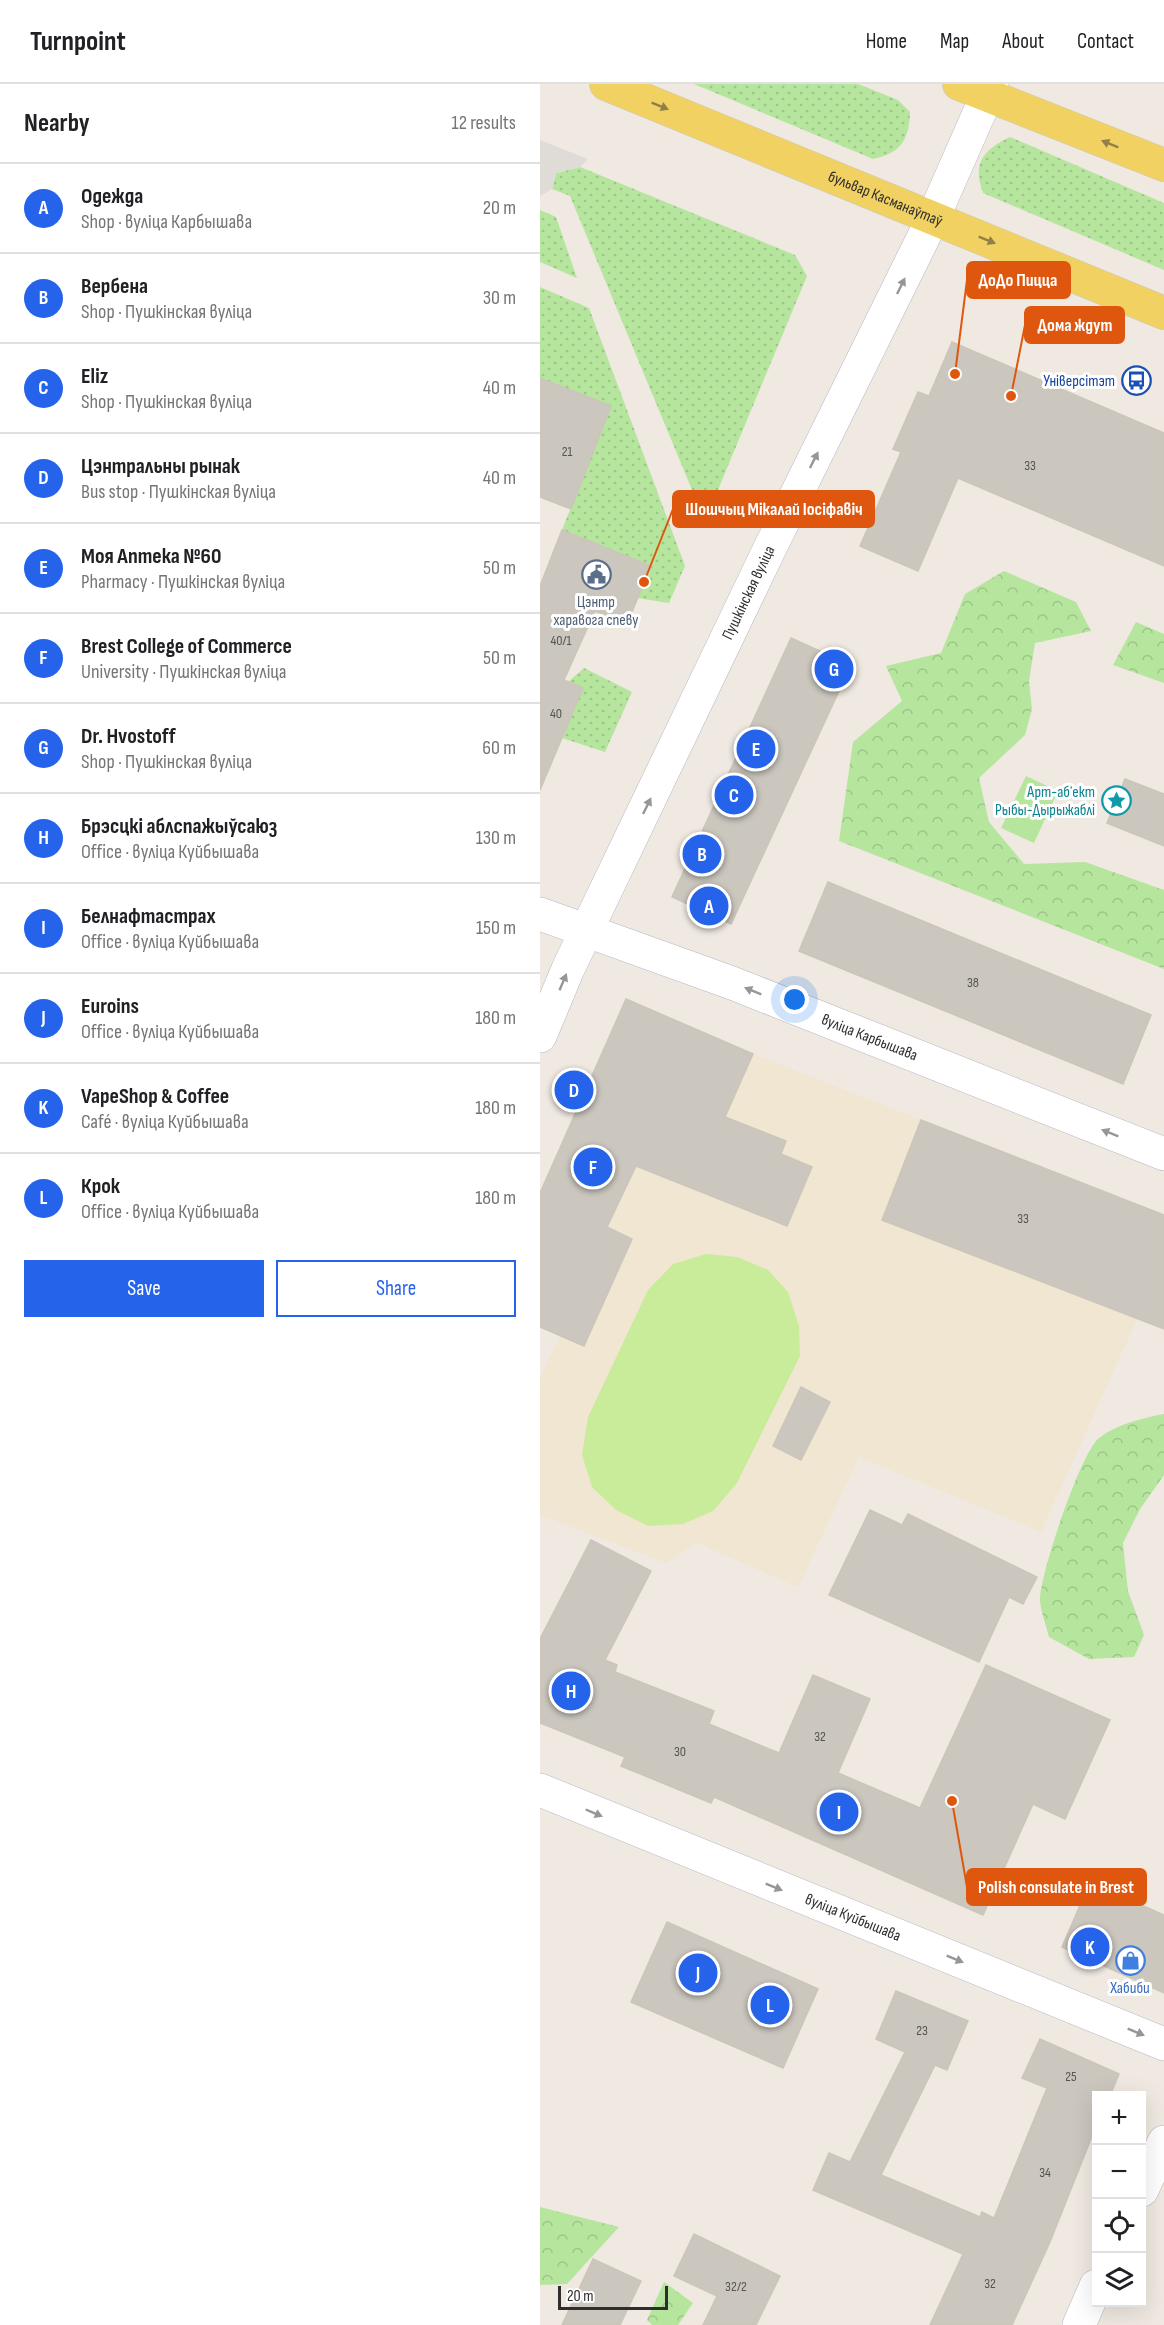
<!DOCTYPE html>
<html lang="en">
<head>
<meta charset="utf-8">
<style>
	:root { --surface:#fff; --page:#f6f6f6; --text:#202124; --muted:#757577; --line:#e0e0e0; --accent:#2563eb }
	body { margin:0; font-family:"Sofia Sans Condensed",sans-serif; background:var(--page); color:var(--text) }
	.controls { position:absolute; right:18px; bottom:18px; display:grid; overflow:hidden; border-radius:0px; box-shadow:0 6px 24px #0002 }
	.controls button { width:54px; height:54px; display:grid; place-items:center; padding:0; border:0; border-bottom:2px solid var(--line); background:var(--surface); color:var(--text); font:30px sans-serif }
	.scale { position:absolute; left:18px; bottom:15px; width:110px; box-sizing:border-box; padding-left:6px; border:3px solid #2e2e2e; border-top:0; font-size:16px; line-height:21px; white-space:nowrap; color:#2e2e2e; -webkit-text-stroke:4px #fff; paint-order:stroke }
	.you { position:absolute; left:255px; top:916px; width:21px; height:21px; margin:-15px; border:4px solid #fff; border-radius:50%; background:#1a73e8; box-shadow:0 0 0 9px #1a73e833 }
	.badge { display:grid; place-items:center; width:39px; height:39px; border-radius:50%; background:var(--accent); color:#fff; font-size:20px; font-weight:700 }
	.pin { position:absolute; translate:-50% -50%; border:3px solid #fff; box-shadow:0 2px 6px #0006 }
	.list { margin:0; padding:0; list-style:none }
	h2 { display:flex; justify-content:space-between; align-items:center; height:78px; margin:0; padding:0 24px; font-size:26px }
	h2 small { font-size:20px; font-weight:400; color:var(--muted) }
	.list li { display:grid; grid-template-columns:39px 1fr auto; gap:18px; align-items:center; box-sizing:border-box; height:90px; padding:0 24px; border-top:2px solid var(--line) }
	.list b { display:block; font-size:22px; white-space:nowrap }
	.list p { margin:0; font-size:20px; white-space:nowrap; color:var(--muted) }
	.list em { font-size:20px; font-style:normal; color:var(--muted) }
	.actions { display:flex; gap:12px; padding:18px 24px }
	.actions a { flex:1; padding:14px 0; border:2px solid var(--accent); border-radius:0px; text-align:center; font-size:21px; color:var(--accent) }
	.actions .main { background:var(--accent); color:#fff }
	.icon { flex:none; width:33px; height:33px; fill:none; stroke:currentColor; stroke-width:2; stroke-linecap:round; stroke-linejoin:round }
	.map { position:relative; flex:none; width:624px; height:2241px; overflow:hidden }
	header { display:flex; align-items:center; gap:36px; box-sizing:border-box; height:84px; padding:0 30px; background:var(--surface); border-bottom:2px solid var(--line) }
	header strong { font-size:28px }
	nav { display:flex; gap:33px; margin-inline-start:auto; font-size:21px }
	main { display:flex }
	aside { flex:1; background:var(--surface) }
	.map>svg:first-child { display:block }
	.education { fill:#f0e6d1 }
	.grass { fill:url(#grass-dots) }
	.forest { fill:url(#forest-crowns) }
	.park { fill:#b6e59e }
	.pitch { fill:#c9ec9a }
	.plaza { fill:#dfdcd8 }
	.building { fill:#cbc7bf; stroke:#cbc5ba; stroke-width:1.5 }
	.lines { fill:none; stroke-linecap:round; stroke-linejoin:round }
	.minor-casing { stroke:#b4b7c1; stroke-width:34 }
	.secondary-casing { stroke:#b4b7c1; stroke-width:34 }
	.primary-casing { stroke:#c9c9c9; stroke-width:34 }
	.minor { stroke:#fff; stroke-width:33 }
	.secondary { stroke:#fff; stroke-width:33 }
	.primary { stroke:#f2d163; stroke-width:33 }
	.oneway { fill:#908048 }
	.oneway2 { fill:#969696 }
	.labels { text-anchor:middle; dominant-baseline:central; stroke-width:6; stroke-linejoin:round; paint-order:stroke }
	.number-label { font-size:14px; fill:#555452 }
	.street-label { font-size:16px; fill:#2e2e2e; stroke:#fff }
	.transit-label { font-size:16px; fill:#164399; stroke:#fff; text-anchor:end }
	.service-label { font-size:16px; fill:#4e5e75; stroke:#fff }
	.culture-label { font-size:16px; fill:#0d838f; stroke:#fff; text-anchor:end }
	.shop-label { font-size:16px; fill:#366cbe; stroke:#fff }
	.leader { fill:none; stroke:#df570e; stroke-width:2 }
	.callout-dot { fill:#df570e; stroke:#fff; stroke-width:2 }
	.callout { fill:#df570e; stroke:#df570e; stroke-width:2 }
	.callout-label { font-size:18px; text-anchor:middle; font-weight:bold; fill:#fff }
</style>
</head>
<body>
<header>
<strong>Turnpoint</strong>
<nav><a>Home</a><a>Map</a><a>About</a><a>Contact</a></nav>
</header>
<main>
<aside>
<h2>Nearby<small>12 results</small></h2>
<ul class="list">
<li><span class="badge">A</span><div><b>Одежда</b><p>Shop · вуліца Карбышава</p></div><em>20 m</em></li>
<li><span class="badge">B</span><div><b>Вербена</b><p>Shop · Пушкінская вуліца</p></div><em>30 m</em></li>
<li><span class="badge">C</span><div><b>Eliz</b><p>Shop · Пушкінская вуліца</p></div><em>40 m</em></li>
<li><span class="badge">D</span><div><b>Цэнтральны рынак</b><p>Bus stop · Пушкінская вуліца</p></div><em>40 m</em></li>
<li><span class="badge">E</span><div><b>Моя Аптека №60</b><p>Pharmacy · Пушкінская вуліца</p></div><em>50 m</em></li>
<li><span class="badge">F</span><div><b>Brest College of Commerce</b><p>University · Пушкінская вуліца</p></div><em>50 m</em></li>
<li><span class="badge">G</span><div><b>Dr. Hvostoff</b><p>Shop · Пушкінская вуліца</p></div><em>60 m</em></li>
<li><span class="badge">H</span><div><b>Брэсцкі аблспажыўсаюз</b><p>Office · вуліца Куйбышава</p></div><em>130 m</em></li>
<li><span class="badge">I</span><div><b>Белнафтастрах</b><p>Office · вуліца Куйбышава</p></div><em>150 m</em></li>
<li><span class="badge">J</span><div><b>Euroins</b><p>Office · вуліца Куйбышава</p></div><em>180 m</em></li>
<li><span class="badge">K</span><div><b>VapeShop &amp; Coffee</b><p>Café · вуліца Куйбышава</p></div><em>180 m</em></li>
<li><span class="badge">L</span><div><b>Крок</b><p>Office · вуліца Куйбышава</p></div><em>180 m</em></li>
</ul>
<div class="actions"><a class="main">Save</a><a>Share</a></div>
</aside>
<div class="map">
<svg width="624" height="2241" viewBox="0 0 624 2241">
	<defs>
		<pattern id="grass-dots" width="8" height="8" patternUnits="userSpaceOnUse" patternTransform="scale(1.5)"><rect width="8" height="8" fill="#b6e59e"/><path d="M2 2h.1M6 6h.1" fill="none" stroke="#9dc588" stroke-width="1.8" stroke-linecap="round"/></pattern>
		<pattern id="forest-crowns" width="20" height="18" patternUnits="userSpaceOnUse" patternTransform="scale(1.5)"><rect width="20" height="18" fill="#b6e59e"/><path d="M2 6a3 3 0 1 1 6 0M12 15a3 3 0 1 1 6 0" fill="none" stroke="#9dc588"/></pattern>
	</defs>
	<rect width="100%" height="100%" fill="#efe9e1"/>
	<path class="education" d="M213,970L624,1131V1164L597,1235L501,1448L319,1373L258,1503L157,1459L126,1479L0,1431V1295L20,1252L44,1262L92,1155L67,1143L137,986L195,1011Z"/>
	<g class="grass">
		<path d="M154,0H318L358,16L370,28C369,56 361,69 333,75Z"/>
		<path d="M470,53L624,119V186L443,109C432,79 443,66 470,53Z"/>
		<path d="M40,83L255,171L267,192L165,437L30,112L12,105L16,89Z"/>
		<path d="M0,126L16,133L37,194L0,178Z"/>
		<path d="M0,203L49,224L145,482L129,519L97,514L110,481L22,446L71,322L0,294Z"/>
		<path d="M44,584L92,608L65,668L22,654L43,604L28,598Z"/>
	</g>
	<g class="forest">
		<path d="M464,487L536,518L551,547L495,559L489,597L492,625L485,651L439,694L449,738L484,780L545,778L624,806V885L299,757L313,658L362,617L346,582L401,569L425,510Z"/>
		<path d="M596,538L624,550V599L573,581Z"/>
		<path d="M624,1330V1391L600,1425L583,1459L588,1507L604,1551L594,1573L549,1575L509,1553C506,1541 501,1528 500,1517C499,1492 541,1368 559,1354C577,1340 603,1334 624,1330Z"/>
		<path d="M0,2123L79,2143L27,2200L0,2201Z"/>
		<path d="M124,2198L153,2219L138,2241H112L107,2236Z"/>
	</g>
	<path class="park" d="M486,692L518,707L494,759L461,744Z"/>
	<path class="pitch" d="M166,1170L197,1173L228,1186L248,1208L259,1242L260,1272L197,1399L173,1427L143,1440L108,1442L76,1426L52,1403L42,1371L48,1333L108,1206L133,1180Z"/>
	<path class="plaza" d="M0,56L48,75L40,83L16,89L12,105L0,112Z"/>
	<g class="building">
		<path d="M412,258L624,349V482L418,394L378,487L320,462L361,368L353,365L378,308L389,312Z"/>
		<path d="M0,294L71,322L31,425L0,413Z"/>
		<path d="M22,446L111,482L87,540L55,527L24,596L43,604L0,706V502Z"/>
		<path d="M251,554L311,581L191,840L132,813Z"/>
		<path d="M585,695L624,710V762L567,739Z"/>
		<path d="M288,798L611,931L583,1000L259,867Z"/>
		<path d="M86,915L213,970L185,1033L246,1057L241,1070L272,1083L247,1142L96,1082L67,1143L92,1155L44,1262L0,1243V1109Z"/>
		<path d="M381,1036L624,1131V1245L342,1136Z"/>
		<path d="M261,1303L290,1318L261,1376L233,1362Z"/>
		<path d="M330,1426L362,1441L368,1430L497,1493L483,1520L469,1513L439,1578L289,1511Z"/>
		<path d="M51,1456L111,1487L65,1576L77,1581L75,1588L174,1627L169,1640L239,1669L273,1591L330,1615L298,1689L380,1724L446,1581L570,1636L525,1735L493,1720L443,1831L174,1713L171,1719L81,1682L85,1673L0,1639V1555Z"/>
		<path d="M550,1798L624,1831V1909L522,1863Z"/>
		<path d="M127,1838L278,1905L243,1984L91,1918Z"/>
		<path d="M356,1907L428,1937L407,1986L395,1981L341,2091L440,2133L442,2128L454,2134L507,2004L482,1994L500,1955L579,1990L570,2012H556V2042L510,2158L472,2241H390L423,2170L273,2106L289,2069L310,2078L365,1968L336,1955Z"/>
		<path d="M154,2150L240,2192L216,2241H163L177,2212L134,2192Z"/>
		<path d="M53,2175L101,2197L80,2241H22Z"/>
	</g>
	<g class="lines">
		<defs>
			<g id="minor">
				<path id="s1" d="M0,830L192,899L624,1070"/>
				<path id="s2" d="M0,952L28,885L229,466L393,134"/>
				<path id="s3" d="M0,1706L624,1960"/>
				<path d="M602,2106L624,2058"/>
				<path d="M539,2241L556,2202"/>
			</g>
			<path id="secondary" d="M393,134L452,0"/>
			<g id="primary">
				<path id="s4" d="M66,0L624,229"/>
				<path d="M419,0L624,81"/>
			</g>
		</defs>
		<use href="#minor" class="minor-casing"/>
		<use href="#secondary" class="secondary-casing"/>
		<use href="#primary" class="primary-casing"/>
		<use href="#minor" class="minor"/>
		<use href="#secondary" class="secondary"/>
		<use href="#primary" class="primary"/>
	</g>
	<defs><path id="oneway-solid" d="M-6-.8H1V-3.2L6.5 0L1 3.2V.8H-6Z" transform="scale(1.5)"/></defs>
	<g class="oneway">
		<use href="#oneway-solid" transform="translate(120 22) rotate(22)"/>
		<use href="#oneway-solid" transform="translate(570 60) rotate(-158)"/>
		<use href="#oneway-solid" transform="translate(447 156) rotate(22)"/>
	</g>
	<g class="oneway2">
		<use href="#oneway-solid" transform="translate(361 202) rotate(-64)"/>
		<use href="#oneway-solid" transform="translate(274 376) rotate(-63)"/>
		<use href="#oneway-solid" transform="translate(107 722) rotate(-64)"/>
		<use href="#oneway-solid" transform="translate(23 898) rotate(-67)"/>
		<use href="#oneway-solid" transform="translate(213 907) rotate(-158)"/>
		<use href="#oneway-solid" transform="translate(570 1049) rotate(-158)"/>
		<use href="#oneway-solid" transform="translate(54 1729) rotate(23)"/>
		<use href="#oneway-solid" transform="translate(234 1803) rotate(22)"/>
		<use href="#oneway-solid" transform="translate(415 1875) rotate(22)"/>
		<use href="#oneway-solid" transform="translate(596 1948) rotate(22)"/>
	</g>
	<defs>
		<symbol id="bus-ring" viewBox="-11 -11 22 22"><circle r="9.5" fill="#fff" stroke="#1a4fb4" stroke-width="1.5"/><path d="M-5-6H5V4H4V6H2V4H-2V6H-4V4H-5ZM-3.5-4V0h7V-4ZM-3.5 1.2v1.5H-2V1.2ZM2 1.2v1.5H3.5V1.2Z" fill="#1a4fb4"/></symbol>
		<symbol id="civic-ring" viewBox="-11 -11 22 22"><circle r="9.5" fill="#fff" stroke="#5c6f8a" stroke-width="1.5"/><path d="M-.6-6.5H3V-4.5H.6V-3L4-1V1h2V6H-6V1h2V-1L-.6-3ZM-1.2 2.5V6h2.4V2.5Z" fill="#5c6f8a"/></symbol>
		<symbol id="sight-ring" viewBox="-11 -11 22 22"><circle r="9.5" fill="#fff" stroke="#0f9aa8" stroke-width="1.5"/><path d="M0-6L1.8-2.2L6-1.7L2.9 1.2L3.7 5.4L0 3.3L-3.7 5.4L-2.9 1.2L-6-1.7L-1.8-2.2Z" fill="#0f9aa8"/></symbol>
		<symbol id="shop-ring" viewBox="-11 -11 22 22"><circle r="9.5" fill="#fff" stroke="#3f7fe0" stroke-width="1.5"/><path d="M-5-2.5h2.3a2.7 3.5 0 0 1 5.4 0H5L5.5 6h-11ZM-1.5-2.5h3a1.5 2.3 0 0 0-3 0Z" fill="#3f7fe0"/></symbol>
	</defs>
	<g fill-rule="evenodd">
		<use href="#bus-ring" x="580" y="280" width="33" height="33"/>
		<use href="#civic-ring" x="40" y="474" width="33" height="33"/>
		<use href="#sight-ring" x="560" y="700" width="33" height="33"/>
		<use href="#shop-ring" x="574" y="1860" width="33" height="33"/>
	</g>
	<g class="labels">
		<g class="number-label">
			<text x="27" y="367">21</text>
			<text x="490" y="381">33</text>
			<text x="21" y="556">40/1</text>
			<text x="16" y="629">40</text>
			<text x="433" y="898">38</text>
			<text x="483" y="1134">33</text>
			<text x="280" y="1652">32</text>
			<text x="140" y="1667">30</text>
			<text x="382" y="1946">23</text>
			<text x="531" y="1992">25</text>
			<text x="505" y="2088">34</text>
			<text x="450" y="2199">32</text>
			<text x="196" y="2202">32/2</text>
		</g>
		<g class="street-label">
			<text stroke="none"><textPath href="#s4" startOffset="302">бульвар Касманаўтаў</textPath></text>
			<text stroke="none"><textPath href="#s2" startOffset="490">Пушкінская вуліца</textPath></text>
			<text stroke="none"><textPath href="#s1" startOffset="352">вуліца Карбышава</textPath></text>
			<text stroke="none"><textPath href="#s3" startOffset="338">вуліца Куйбышава</textPath></text>
		</g>
		<g class="transit-label">
			<text x="575" y="297">Універсітэт</text>
		</g>
		<g class="service-label">
			<text x="56" y="518">Цэнтр<tspan x="56" dy="18">харавога спеву</tspan></text>
		</g>
		<g class="culture-label">
			<text x="555" y="708">Арт-абʼект<tspan x="555" dy="18">Рыбы-Дырыжаблі</tspan></text>
		</g>
		<g class="shop-label">
			<text x="590" y="1904">Хабиби</text>
		</g>
	</g>
	<path class="leader" d="M415 290L427 196M471 312L485 241M104 498L133 425M412 1717L427 1803"/>
	<g class="callout-dot">
		<circle cx="415" cy="290" r="6"/>
		<circle cx="471" cy="312" r="6"/>
		<circle cx="104" cy="498" r="6"/>
		<circle cx="412" cy="1717" r="6"/>
	</g>
	<g class="callout">
		<rect x="427" y="178" width="103" height="36" rx="6"/>
		<rect x="485" y="223" width="99" height="36" rx="6"/>
		<rect x="133" y="407" width="201" height="36" rx="6"/>
		<rect x="427" y="1785" width="179" height="36" rx="6"/>
	</g>
	<g class="callout-label">
		<text x="478" y="202">ДоДо Пицца</text>
		<text x="535" y="247">Дома ждут</text>
		<text x="234" y="431">Шошчыц Мікалай Іосіфавіч</text>
		<text x="516" y="1809">Polish consulate in Brest</text>
	</g>
</svg>
<div class="controls">
<button>+</button>
<button>−</button>
<button><svg class="icon" aria-label="locate" viewBox="0 0 24 24"><circle cx="12" cy="12" r="6"/><path d="M12 2v4M12 18v4M2 12h4M18 12h4"/></svg></button>
<button><svg class="icon" aria-label="layers" viewBox="0 0 24 24"><path d="M12 4l9 5-9 5-9-5zM3 14l9 5 9-5"/></svg></button>
</div>
<div class="scale">20 m</div>
<div class="you"></div>
<div class="pin badge" style="left:169px;top:822px">A</div>
<div class="pin badge" style="left:162px;top:770px">B</div>
<div class="pin badge" style="left:194px;top:711px">C</div>
<div class="pin badge" style="left:34px;top:1006px">D</div>
<div class="pin badge" style="left:216px;top:665px">E</div>
<div class="pin badge" style="left:53px;top:1083px">F</div>
<div class="pin badge" style="left:294px;top:585px">G</div>
<div class="pin badge" style="left:31px;top:1607px">H</div>
<div class="pin badge" style="left:299px;top:1728px">I</div>
<div class="pin badge" style="left:158px;top:1889px">J</div>
<div class="pin badge" style="left:550px;top:1863px">K</div>
<div class="pin badge" style="left:230px;top:1921px">L</div>
</div>
</main>
</body>
</html>
